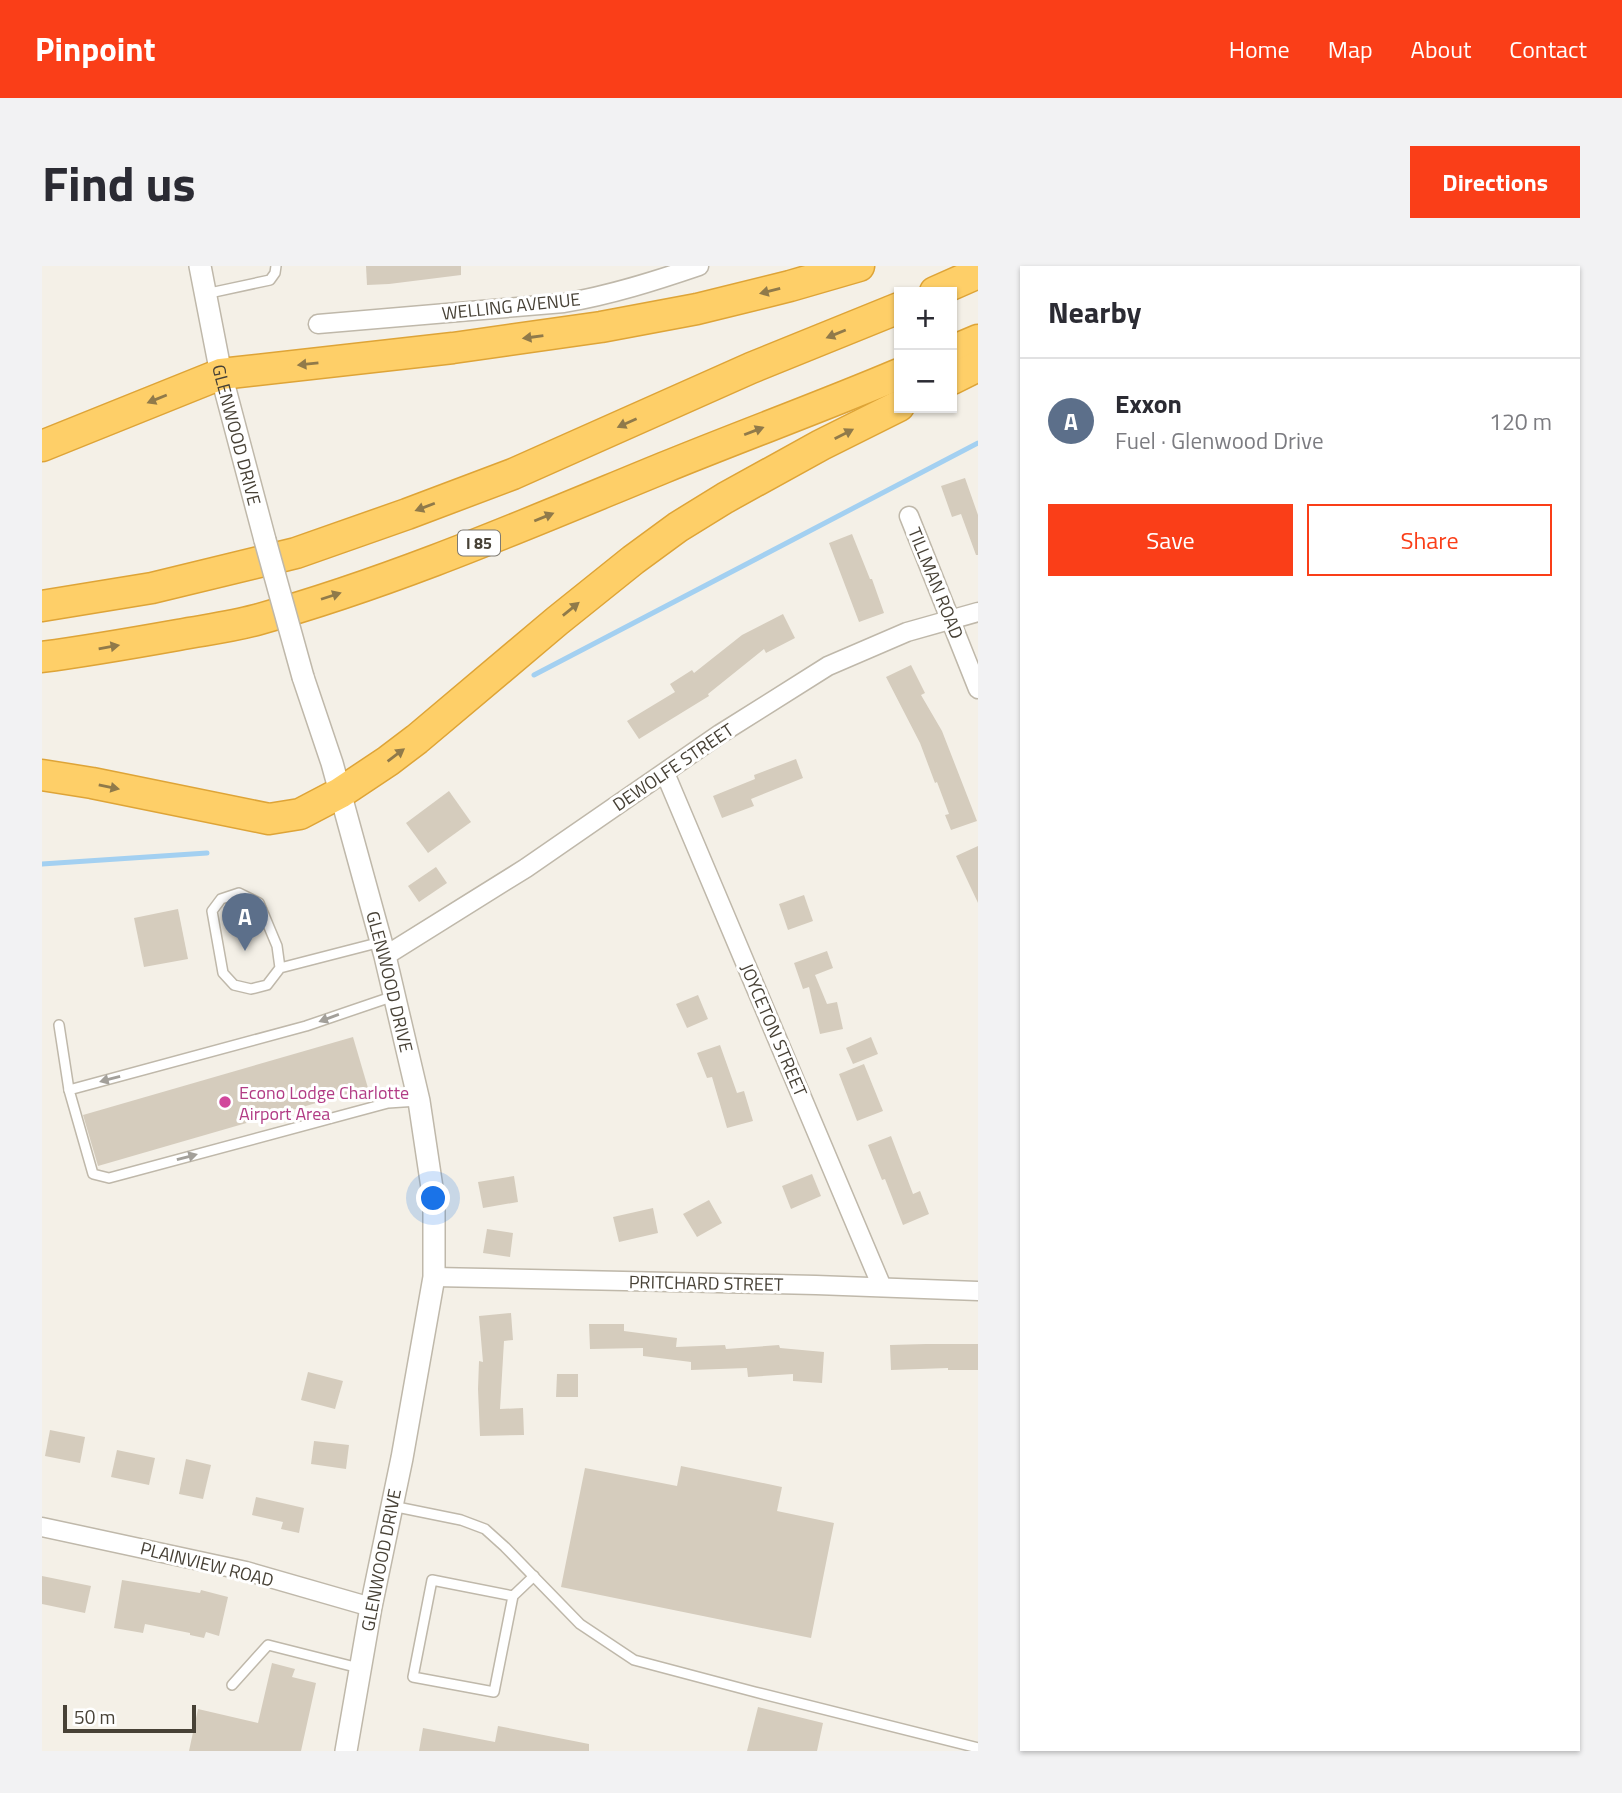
<!DOCTYPE html>
<html lang="en">
<head>
<meta charset="utf-8">
<style>
	:root { --surface:#fff; --page:#f2f2f3; --text:#2b2b33; --muted:#7c7c81; --line:#e1e1e2; --accent:#fa3e18 }
	body { margin:0; font-family:"Titillium Web",sans-serif; background:var(--page); color:var(--text) }
	.controls { position:absolute; right:21px; top:21px; display:grid; overflow:hidden; border-radius:0px; box-shadow:0 2px 5px #0004 }
	.controls button { width:63px; height:63px; display:grid; place-items:center; padding:0; border:0; border-bottom:2px solid var(--line); background:var(--surface); color:var(--text); font:35px sans-serif }
	.scale { position:absolute; left:21px; bottom:18px; width:133px; box-sizing:border-box; padding-left:7px; border:4px solid #474136; border-top:0; font-size:19px; line-height:24px; white-space:nowrap; color:#474136; -webkit-text-stroke:5px #fff; paint-order:stroke }
	.you { position:absolute; left:392px; top:933px; width:24px; height:24px; margin:-18px; border:5px solid #fff; border-radius:50%; background:#1a73e8; box-shadow:0 0 0 10px #1a73e833 }
	.badge { display:grid; place-items:center; width:46px; height:46px; border-radius:50%; background:var(--accent); color:#fff; font-size:23px; font-weight:700 }
	.pin { position:absolute; translate:-50% -58px; filter:drop-shadow(0 2px 4px #0008) }
	.pin::after { content:''; position:absolute; top:37px; width:24px; height:21px; background:inherit; clip-path:polygon(0 0,100% 0,50% 100%) }
	.list { margin:0; padding:0; list-style:none }
	h2 { display:flex; justify-content:space-between; align-items:center; height:91px; margin:0; padding:0 28px; font-size:30px }
	h2 small { font-size:23px; font-weight:400; color:var(--muted) }
	.list li { display:grid; grid-template-columns:46px 1fr auto; gap:21px; align-items:center; box-sizing:border-box; height:126px; padding:0 28px; border-top:2px solid var(--line) }
	.list b { display:block; font-size:26px; white-space:nowrap }
	.list p { margin:0; font-size:23px; white-space:nowrap; color:var(--muted) }
	.list em { font-size:23px; font-style:normal; color:var(--muted) }
	.actions { display:flex; gap:14px; padding:21px 28px }
	.actions a { flex:1; padding:16px 0; border:2px solid var(--accent); border-radius:0px; text-align:center; font-size:24px; color:var(--accent) }
	.actions .main { background:var(--accent); color:#fff }
	.map { position:relative; flex:none; width:936px; height:1485px; overflow:hidden; border-radius:0px }
	header { display:flex; align-items:center; gap:42px; box-sizing:border-box; height:98px; padding:0 35px; background:var(--accent); color:#fff }
	header strong { font-size:33px }
	nav { display:flex; gap:38px; margin-inline-start:auto; font-size:24px }
	.intro { display:flex; align-items:center; justify-content:space-between; box-sizing:border-box; height:168px; padding:0 42px }
	h1 { margin:0; font-size:49px }
	.button { padding:18px 32px; border-radius:0px; background:var(--accent); color:#fff; font-size:24px; font-weight:700 }
	main { display:flex; gap:42px; padding:0 42px }
	aside { flex:1; background:var(--surface); border-radius:0px; box-shadow:0 2px 5px #0004 }
	.map>svg:first-child { display:block }
	.lines { fill:none; stroke-linecap:round; stroke-linejoin:round }
	.stream { stroke:#a3d0f1; stroke-width:5 }
	.building { fill:#d5ccbd }
	.service-casing { stroke:#bfb8aa; stroke-width:12 }
	.minor-casing { stroke:#bfb8aa; stroke-width:21 }
	.tertiary-casing { stroke:#bfb8aa; stroke-width:24 }
	.motorway-casing { stroke:#dea437; stroke-width:33 }
	.service { stroke:#fff; stroke-width:9 }
	.minor { stroke:#fff; stroke-width:18 }
	.tertiary { stroke:#fff; stroke-width:21 }
	.motorway { stroke:#fecf68; stroke-width:30 }
	.tertiary-bridge-casing { stroke:#bfb8aa; stroke-width:24; stroke-linecap:butt }
	.tertiary-bridge { stroke:#fff; stroke-width:21 }
	.oneway { fill:#907a4a }
	.oneway2 { fill:#a3a09a }
	.hotel-dot { fill:#d1479c; stroke:#fff; stroke-width:2.5 }
	.labels { text-anchor:middle; dominant-baseline:central; stroke-width:6; stroke-linejoin:round; paint-order:stroke }
	.shield { fill:#fff; stroke:#7e7a72; stroke-width:2 }
	.shield-label { font-size:16px; font-weight:bold; fill:#474136 }
	.street-label { font-size:18px; fill:#474136; stroke:#fff }
	.hotel-label { font-size:18px; fill:#b23c85; stroke:#fff; text-anchor:start }
</style>
</head>
<body>
<header>
<strong>Pinpoint</strong>
<nav><a>Home</a><a>Map</a><a>About</a><a>Contact</a></nav>
</header>
<div class="intro"><h1>Find us</h1><a class="button">Directions</a></div>
<main>
<div class="map">
<svg width="936" height="1485" viewBox="0 0 936 1485">
	<rect width="100%" height="100%" fill="#f4f0e7"/>
	<g class="lines">
		<g class="stream">
			<path d="M492,409L936,177"/>
			<path d="M0,598L165,587"/>
		</g>
	</g>
	<g class="building">
		<path d="M324,0H419V9L347,18L325,19Z"/>
		<path d="M923,212L936,249V289H934L919,248L910,251L899,220Z"/>
		<path d="M810,268L828,313H830L842,347L817,356L787,277Z"/>
		<path d="M741,348L753,372L724,387L722,383L666,428L667,430L597,473L585,455L633,426L628,418L650,404L652,407L700,369Z"/>
		<path d="M869,399L883,427L879,429L900,465L935,555L909,564L903,549L907,548L895,516L893,517L878,477L844,411Z"/>
		<path d="M754,493L761,512L709,533L712,540L680,552L671,530L713,513L712,509Z"/>
		<path d="M407,525L429,556L386,587L364,557Z"/>
		<path d="M936,580V637L914,590Z"/>
		<path d="M394,601L405,617L377,636L366,620Z"/>
		<path d="M762,629L771,655L746,664L737,638Z"/>
		<path d="M136,643L146,693L102,701L92,652Z"/>
		<path d="M785,685L791,702L773,709L785,738L795,736L801,763L778,768L767,721L761,723L752,697Z"/>
		<path d="M656,729L666,753L645,762L634,738Z"/>
		<path d="M311,771L326,822L56,900L41,849Z"/>
		<path d="M829,771L836,788L811,798L804,782Z"/>
		<path d="M678,779L695,827L702,825L711,855L685,862L670,811L665,812L655,787Z"/>
		<path d="M822,798L841,845L815,855L797,808Z"/>
		<path d="M849,870L871,928L878,925L887,948L861,959L843,913L840,914L826,879Z"/>
		<path d="M770,908L779,930L749,943L740,920Z"/>
		<path d="M472,910L476,936L441,942L436,916Z"/>
		<path d="M667,934L680,957L655,971L641,948Z"/>
		<path d="M611,942L616,967L577,976L571,951Z"/>
		<path d="M445,963L471,967L468,991L441,987Z"/>
		<path d="M469,1047L471,1074L462,1075L458,1143L481,1142L482,1169L438,1170L436,1123L437,1095L441,1096L437,1050Z"/>
		<path d="M547,1058H582V1065L635,1072L634,1081L683,1079L684,1083L737,1079L738,1082L782,1086L780,1117L751,1115V1108L706,1111L705,1102L649,1104V1096L601,1090V1082L548,1083Z"/>
		<path d="M884,1078H936V1104H906V1102L849,1104L848,1079Z"/>
		<path d="M266,1106L301,1115L293,1143L259,1134Z"/>
		<path d="M515,1108H536V1131H514Z"/>
		<path d="M8,1164L43,1171L38,1197L3,1190Z"/>
		<path d="M272,1175L307,1179L304,1203L269,1198Z"/>
		<path d="M75,1184L113,1192L107,1219L69,1211Z"/>
		<path d="M144,1193L169,1199L161,1233L137,1228Z"/>
		<path d="M639,1200L740,1221L735,1245L792,1257L769,1372L519,1321L543,1202L635,1220Z"/>
		<path d="M214,1231L262,1242L257,1267L239,1263L241,1256L210,1249Z"/>
		<path d="M0,1310L49,1320L43,1347L0,1338Z"/>
		<path d="M80,1314L158,1327L159,1324L186,1331L177,1370L164,1366L162,1372L148,1369V1367L103,1358L101,1367L72,1362Z"/>
		<path d="M230,1397L253,1403L250,1411L274,1417L259,1485H147L156,1443L216,1457Z"/>
		<path d="M716,1441L781,1457L775,1485H705Z"/>
		<path d="M456,1460L547,1478V1485H377L381,1462L453,1476Z"/>
	</g>
	<g class="lines">
		<defs>
			<g id="service">
				<path d="M163,28L228,14L233,7L234,0"/>
				<path d="M238,702L225,719L209,723L192,719L181,707L170,645L179,633L197,627L217,637L235,680L238,702L339,676"/>
				<path d="M352,730L264,760L27,824L51,908L67,912L346,837L376,835"/>
				<path d="M17,759L27,824"/>
				<path d="M350,1240L419,1254L443,1263L463,1281L538,1358L592,1394L713,1426L936,1482"/>
				<path d="M471,1330L390,1314L371,1411L452,1426L471,1330L492,1310"/>
				<path d="M190,1419L226,1379L317,1402"/>
			</g>
			<g id="minor">
				<path d="M276,58L522,37C569,29 613,15 657,0"/>
				<path d="M867,250L936,423"/>
				<path d="M623,507L840,1021"/>
				<path d="M343,690L484,602L678,468L786,400L865,366L936,346"/>
				<path d="M392,1011L774,1019L936,1025"/>
				<path d="M0,1261L204,1305L329,1341"/>
			</g>
			<g id="tertiary">
				<path id="s1" d="M158,0L179,108L223,274"/>
				<path id="s2" d="M261,411L290,497L343,690L377,835L392,935V1011L360,1192L329,1341L304,1485"/>
			</g>
			<g id="motorway">
				<path d="M893,26L936,7"/>
				<path d="M910,85L936,74"/>
				<path d="M910,113L936,100"/>
				<path d="M0,180L179,108L411,82L559,61L655,43L748,20L817,0"/>
				<path d="M0,340L110,322L254,287L365,248L471,208L709,102L857,42"/>
				<path d="M0,391C46,385 91,377 136,369C162,364 189,361 214,354C354,315 487,257 621,202C699,170 779,141 857,108"/>
				<path d="M0,509L50,517L227,553L258,548L298,527L346,495L375,473L515,355L591,294L636,261L683,232L779,179L857,140"/>
			</g>
		</defs>
		<use href="#service" class="service-casing"/>
		<use href="#minor" class="minor-casing"/>
		<use href="#tertiary" class="tertiary-casing"/>
		<use href="#motorway" class="motorway-casing"/>
		<use href="#service" class="service"/>
		<use href="#minor" class="minor"/>
		<use href="#tertiary" class="tertiary"/>
		<use href="#motorway" class="motorway"/>
		<defs>
			<path id="tertiary-bridge" d="M223,274L261,411"/>
		</defs>
		<use href="#tertiary-bridge" class="tertiary-bridge-casing"/>
		<use href="#tertiary-bridge" class="tertiary-bridge"/>
	</g>
	<defs><path id="oneway-solid" d="M-6-.8H1V-3.2L6.5 0L1 3.2V.8H-6Z" transform="scale(1.75)"/></defs>
	<g class="oneway">
		<use href="#oneway-solid" transform="translate(728 25) rotate(166)"/>
		<use href="#oneway-solid" transform="translate(794 68) rotate(158)"/>
		<use href="#oneway-solid" transform="translate(491 71) rotate(172)"/>
		<use href="#oneway-solid" transform="translate(266 98) rotate(174)"/>
		<use href="#oneway-solid" transform="translate(115 133) rotate(158)"/>
		<use href="#oneway-solid" transform="translate(585 157) rotate(156)"/>
		<use href="#oneway-solid" transform="translate(712 165) rotate(-21)"/>
		<use href="#oneway-solid" transform="translate(802 168) rotate(-27)"/>
		<use href="#oneway-solid" transform="translate(383 241) rotate(159)"/>
		<use href="#oneway-solid" transform="translate(502 251) rotate(-22)"/>
		<use href="#oneway-solid" transform="translate(289 330) rotate(-18)"/>
		<use href="#oneway-solid" transform="translate(529 343) rotate(-39)"/>
		<use href="#oneway-solid" transform="translate(67 381) rotate(-10)"/>
		<use href="#oneway-solid" transform="translate(354 489) rotate(-37)"/>
		<use href="#oneway-solid" transform="translate(67 521) rotate(12)"/>
	</g>
	<g class="oneway2">
		<use href="#oneway-solid" transform="translate(287 752) rotate(160)"/>
		<use href="#oneway-solid" transform="translate(68 813) rotate(165)"/>
		<use href="#oneway-solid" transform="translate(145 891) rotate(-15)"/>
	</g>
	<circle class="hotel-dot" cx="183" cy="836" r="7"/>
	<g class="labels">
		<rect class="shield" x="416" y="264.5" width="42" height="25" rx="5"/>
		<g class="shield-label">
			<text x="437" y="277">I 85</text>
		</g>
		<g class="street-label">
			<text transform="translate(469 40) rotate(-6)">WELLING AVENUE</text>
			<text stroke="none"><textPath href="#s1" startOffset="173">GLENWOOD DRIVE</textPath></text>
			<text transform="translate(894 317) rotate(68)">TILLMAN ROAD</text>
			<text transform="translate(631 501) rotate(-34)">DEWOLFE STREET</text>
			<text stroke="none"><textPath href="#s2" startOffset="317">GLENWOOD DRIVE</textPath></text>
			<text transform="translate(732 764) rotate(67)">JOYCETON STREET</text>
			<text transform="translate(664 1017) rotate(1)">PRITCHARD STREET</text>
			<text transform="translate(339 1294) rotate(-79)">GLENWOOD DRIVE</text>
			<text transform="translate(165 1298) rotate(14)">PLAINVIEW ROAD</text>
		</g>
		<g class="hotel-label">
			<text x="197" y="826">Econo Lodge Charlotte<tspan x="197" dy="21">Airport Area</tspan></text>
		</g>
	</g>
</svg>
<div class="controls">
<button>+</button>
<button>−</button>
</div>
<div class="scale">50 m</div>
<div class="you"></div>
<div class="pin badge" style="left:203px;top:685px;background:#5c6f8a">A</div>
</div>
<aside>
<h2>Nearby<small></small></h2>
<ul class="list">
<li><span class="badge" style="background:#5c6f8a">A</span><div><b>Exxon</b><p>Fuel · Glenwood Drive</p></div><em>120 m</em></li>
</ul>
<div class="actions"><a class="main">Save</a><a>Share</a></div>
</aside>
</main>
</body>
</html>
